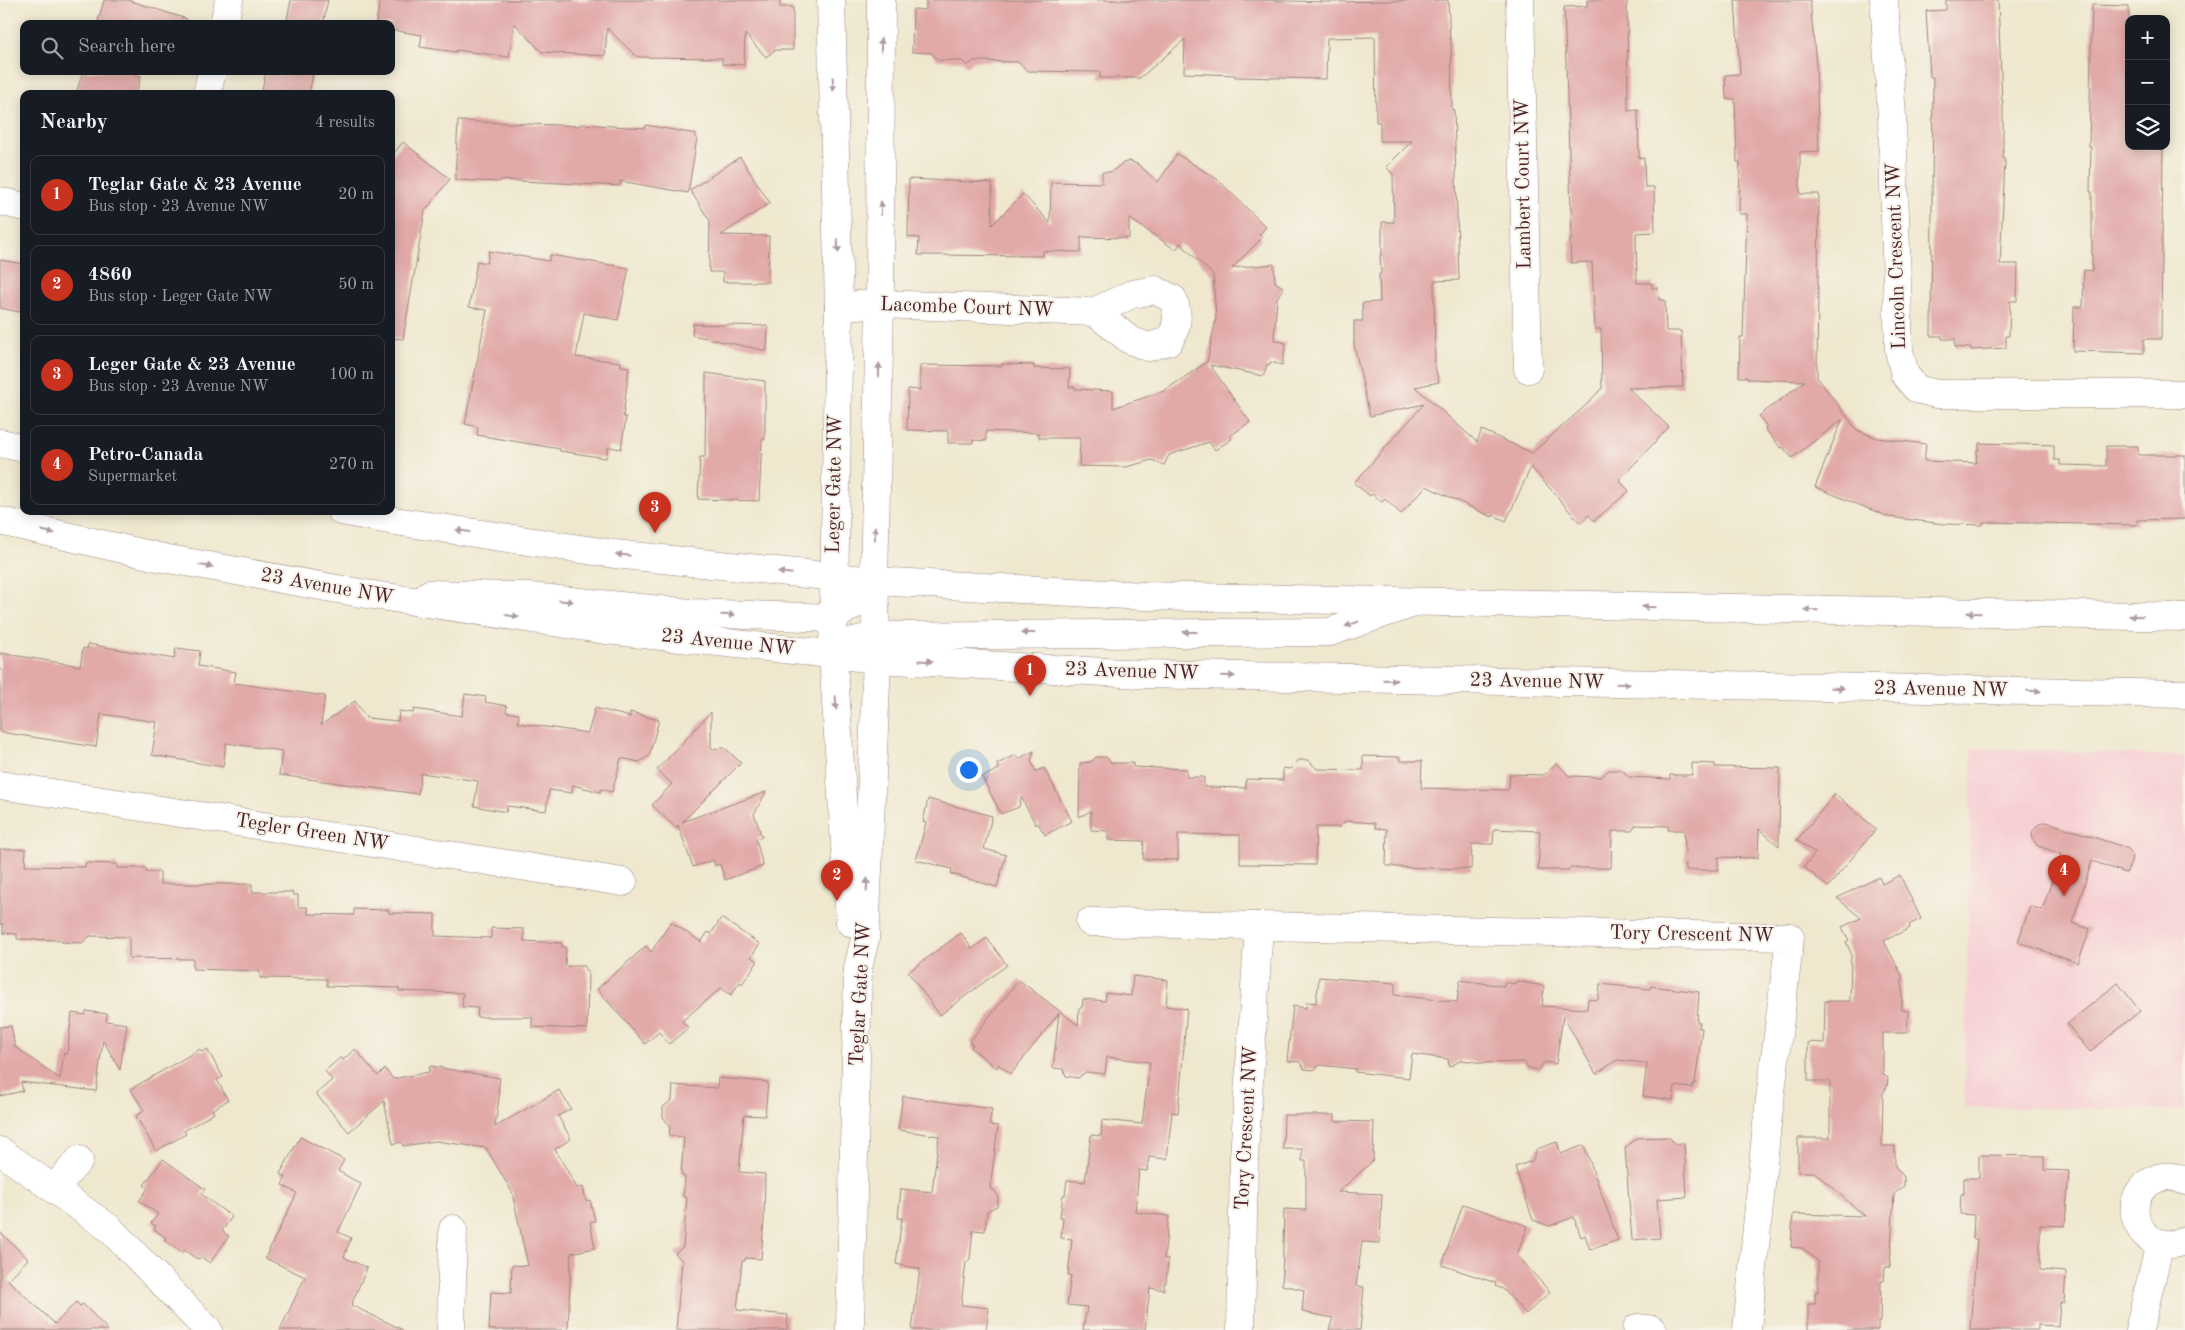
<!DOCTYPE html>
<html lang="en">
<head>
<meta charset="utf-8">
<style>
	:root { --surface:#171b24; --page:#242831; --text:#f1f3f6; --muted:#9ea1a6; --line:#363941; --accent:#c8321e }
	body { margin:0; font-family:"Old Standard TT",serif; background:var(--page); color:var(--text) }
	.controls { position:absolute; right:15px; top:15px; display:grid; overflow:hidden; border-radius:10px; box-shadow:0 2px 12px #0003 }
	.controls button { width:45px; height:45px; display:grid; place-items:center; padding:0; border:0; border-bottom:1px solid var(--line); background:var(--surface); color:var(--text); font:25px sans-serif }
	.you { position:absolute; left:968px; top:769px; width:18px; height:18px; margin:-12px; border:4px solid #fff; border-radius:50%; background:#1a73e8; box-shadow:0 0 0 8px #1a73e833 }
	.badge { display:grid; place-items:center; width:32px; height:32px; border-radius:50%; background:var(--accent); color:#fff; font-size:16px; font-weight:700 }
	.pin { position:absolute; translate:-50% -41px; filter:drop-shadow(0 1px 2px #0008) }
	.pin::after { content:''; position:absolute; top:26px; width:18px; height:15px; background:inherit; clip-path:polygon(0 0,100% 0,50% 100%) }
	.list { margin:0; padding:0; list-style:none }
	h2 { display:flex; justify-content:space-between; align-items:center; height:65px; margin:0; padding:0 20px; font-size:21px }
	h2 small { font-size:16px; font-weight:400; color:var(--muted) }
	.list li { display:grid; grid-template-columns:32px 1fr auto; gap:15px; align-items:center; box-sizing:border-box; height:80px; margin:0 10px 10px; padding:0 10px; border:1px solid var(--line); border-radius:10px }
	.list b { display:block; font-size:19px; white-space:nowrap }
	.list p { margin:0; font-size:16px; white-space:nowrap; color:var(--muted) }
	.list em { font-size:16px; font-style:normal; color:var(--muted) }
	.icon { flex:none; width:28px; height:28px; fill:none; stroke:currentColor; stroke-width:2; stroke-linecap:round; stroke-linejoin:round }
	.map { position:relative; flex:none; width:2185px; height:1330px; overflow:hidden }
	.search { position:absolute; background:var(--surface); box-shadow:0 2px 12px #0003; left:20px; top:20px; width:375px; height:55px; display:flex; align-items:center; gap:12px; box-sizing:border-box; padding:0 18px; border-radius:10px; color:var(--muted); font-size:19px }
	.panel { position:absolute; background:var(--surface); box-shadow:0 2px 12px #0003; left:20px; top:90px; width:375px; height:425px; border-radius:10px }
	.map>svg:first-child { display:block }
	.built { fill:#f7cfd3 }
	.building { fill:#e1a9a8 }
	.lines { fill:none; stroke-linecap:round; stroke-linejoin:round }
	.minor-casing { stroke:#9c847d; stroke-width:29 }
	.major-casing { stroke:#9c847d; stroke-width:29 }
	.minor { stroke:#fff; stroke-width:28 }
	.major { stroke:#fff; stroke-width:28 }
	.oneway { fill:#ae9aa0 }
	.labels { text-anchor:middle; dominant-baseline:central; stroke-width:4; stroke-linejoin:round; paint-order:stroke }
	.street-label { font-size:20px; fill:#4a1f2b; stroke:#f7f3e8 }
</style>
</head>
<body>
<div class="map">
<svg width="2185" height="1330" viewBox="0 0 2185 1330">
	<rect width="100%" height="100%" fill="#f7f3e8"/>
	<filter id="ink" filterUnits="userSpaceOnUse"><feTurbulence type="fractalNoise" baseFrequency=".02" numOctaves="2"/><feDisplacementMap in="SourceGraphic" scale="10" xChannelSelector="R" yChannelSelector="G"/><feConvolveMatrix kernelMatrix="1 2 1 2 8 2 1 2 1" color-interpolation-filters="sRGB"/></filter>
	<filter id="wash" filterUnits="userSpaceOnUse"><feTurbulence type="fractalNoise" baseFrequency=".0096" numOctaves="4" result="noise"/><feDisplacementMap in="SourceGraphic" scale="20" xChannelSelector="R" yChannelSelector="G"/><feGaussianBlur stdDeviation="1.12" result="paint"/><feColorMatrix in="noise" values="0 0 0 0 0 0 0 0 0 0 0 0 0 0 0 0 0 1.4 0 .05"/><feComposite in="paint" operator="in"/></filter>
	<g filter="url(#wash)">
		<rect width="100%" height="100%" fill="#efe8cf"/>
		<path class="built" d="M1972,748L2185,756V1110L1964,1107Z"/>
		<g id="blocks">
			<g class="building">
				<path d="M104,0H128L187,19L186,24H97Z"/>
				<path d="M291,0H328L323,24H286Z"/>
				<path d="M380,0H780V7H793V50H775L766,57L745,34L744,65L722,64V58L637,57L607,28L605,56L542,52L514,23L509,57L456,50V52L420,47L422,35L391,30V24H376Z"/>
				<path d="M926,0H1252L1328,2L1448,0L1450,39H1451L1452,110H1454L1459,280L1434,281L1435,367L1439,382L1415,387L1477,442L1482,430L1532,453L1584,407L1602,388L1601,329H1595L1592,262L1571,263L1570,239H1572L1564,7L1587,6V0H1627L1628,111L1638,110L1639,158H1644L1645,187H1654L1655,232L1636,233L1637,283H1652V288H1658L1659,300H1665L1666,331H1681L1683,387L1628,388L1669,427L1619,480L1629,491L1594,521L1589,515L1580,523L1531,467L1506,521L1493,515L1492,517L1426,486L1401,514L1385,499L1382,502L1372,494L1370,496L1354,483L1424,404L1370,416L1354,344V321H1363L1362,303L1380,302L1379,274H1381L1380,255L1382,254V222H1394L1393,174L1386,167L1412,141H1380V122H1376L1375,37L1327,38L1326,79L1235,77V75L1184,73L1185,39L1140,78H1100V72L1028,71L1018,62L974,61L967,66L962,61L938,60L931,53L912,52L913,9L926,10Z"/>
				<path d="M1735,0H1810L1816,65L1819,151L1800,152V194H1819L1817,377L1857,430L1877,438L1926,444L1924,461L1976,463L1977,450H1979V443L2054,445V460H2060V465L2106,466V446H2138V455H2185V519L2137,520V525L1983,522V525L1944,524L1889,517L1815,487L1842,420L1792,458L1783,447L1781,448L1765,429L1767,427L1759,416L1805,381L1747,379V377H1739L1740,337H1743L1747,214H1739L1740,162H1737L1735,99H1726L1725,75L1740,74Z"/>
				<path d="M1946,0H1998L2002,101H2003V157L2005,161L2000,264H2018L2017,301H2010L2009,336H2006V348L1971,350V348L1955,347V339H1942V336H1931L1933,77H1930L1926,11L1946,10Z"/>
				<path d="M2092,5L2129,6V146H2163L2161,339H2144V353L2073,351L2074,307H2083L2084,270L2092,271V192H2090L2091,147H2089Z"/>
				<path d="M83,71H123L141,76L136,94H76Z"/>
				<path d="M266,71H298L313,74L309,94H261Z"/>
				<path d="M458,121L580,126V124L645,128L646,125L696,134V138H697L688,193L620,181V186L500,180V182L455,180Z"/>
				<path d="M403,142L450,179L425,211L403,339L391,338V157Z"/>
				<path d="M1177,154L1217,179L1266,227L1259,235L1262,238L1232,268L1274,264L1275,282L1284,288L1277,298L1274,340L1286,343L1282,365L1270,362L1269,365L1267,364L1264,376L1210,365L1250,422L1230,436L1232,439L1215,450L1209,442L1169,455L1164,465L1152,460L1126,467L1079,466L1080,438H1039V433L986,431V441L973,440V443H948V431L907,430L908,389L920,390V365L1002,366V364L1034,365V368L1070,369L1069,387H1075V389L1113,391V408L1164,391L1207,362L1216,318L1213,275L1180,243L1176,250L1129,218V238L1081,237V252L1043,251V256L918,255L919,238L908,237L909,179L992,183V225L1023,194L1050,223L1051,182L1102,183V172H1111L1123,163L1130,161L1139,165L1158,182Z"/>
				<path d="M740,157L770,203L721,235L769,236L768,282H723V272H709L710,221L690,190Z"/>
				<path d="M489,251L549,261L550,255L629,268L618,320L584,313L576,357L621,362V366L629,367L623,417H626L621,449L608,447L606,458L560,451V449L477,435L478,427L465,424L487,310L469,307L477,261L487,263Z"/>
				<path d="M0,260L24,264V313L0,308Z"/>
				<path d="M693,324L768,326L767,351L692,335Z"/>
				<path d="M706,373L765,381V439L762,440L759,501L698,499L700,457H705Z"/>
				<path d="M88,644L174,659L176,648L200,651L198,666L236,672L234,683L325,696L321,725L355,701L366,718L398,721L399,711L413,713L414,709L462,716L465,694L486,697L485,702L507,706L506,712L519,714L518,723L588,733L595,708L630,717V712L659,720L649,756L639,762L621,758L612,792L601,789L600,792L573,785L572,793L549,790L546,811L507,806L506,812L474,806L478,781L421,773L418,794L279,775L282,751L226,743L223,767L152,755L157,722L101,714L96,747L0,732V653L80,666L83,648L87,649Z"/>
				<path d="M711,712V749L725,748L741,763L682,822L766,792L754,814L762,837L756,839L763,866L725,880L720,864L715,866L713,860L693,867L678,825L676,828L652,805L672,784L657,770Z"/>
				<path d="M1034,751L1031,761L1036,771L1044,768L1072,821L1045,835L1038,823L1036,825L1021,797L1019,807L1001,814L982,777L999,769L997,764L1016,755L1018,759Z"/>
				<path d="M1363,756L1400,757V761H1422L1421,788L1507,790L1509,788L1510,774L1544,775L1557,763L1569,776L1601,777L1609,770H1622L1629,777L1670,779V775H1692V763L1715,764V767L1780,768L1779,846L1759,829L1758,858L1718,857V870H1686L1684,830H1668V826L1636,825L1632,831H1612L1611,868H1569V870H1538L1540,831L1494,829L1493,844H1472L1471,869L1394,867V866H1386L1387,829L1375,828V823L1346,821L1340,827H1316L1315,865L1240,864V835L1178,834V860L1143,859L1144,841L1108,840V831L1091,830V811L1079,817L1080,763L1091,762L1096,757H1106L1111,763H1133V767L1187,769L1186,777H1204V787L1246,788V779L1283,780V768L1290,769L1299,760H1308L1317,769L1363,770Z"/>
				<path d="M1835,794L1876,829L1828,887L1804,867L1815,853L1797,840Z"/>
				<path d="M928,799L992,816L984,849L1006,855L997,887L951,874L952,869L916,860L926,823L923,822Z"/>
				<path d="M2047,822L2127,848L2132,853L2131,863L2126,873L2092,861L2072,923L2090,929L2078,963L2018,942L2030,906L2042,910L2061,854L2038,846L2033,840L2032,832L2039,824Z"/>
				<path d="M0,849H26L25,866L85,867V863L117,864V868H146V872H160V884H252V892H293V895H298V907H307L308,914L354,915V909L389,910V913L435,914V936L491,938V928L524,929V941L562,943V947H566L565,966H585V970H588L587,1029L532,1027V1017H477L478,1008L462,1007L463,993L399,991V988L327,986V979L260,978V971L193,969V959L129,958V937L90,936L82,943L61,942V940L17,939V934L3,933V924H0Z"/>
				<path d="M1900,875L1921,919L1909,925L1910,928L1884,941L1902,976V1010L1908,1011L1907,1033H1883V1074L1888,1078L1887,1087L1883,1093L1882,1146H1895V1166L1904,1177V1186L1894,1194L1890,1267H1885L1884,1281H1881L1880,1322H1878V1330H1808V1304H1815V1292H1818V1261L1802,1248L1791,1247L1793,1214L1865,1216L1814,1172H1798V1138H1830V1081H1808V1042L1824,1043L1825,1001H1850L1851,953L1846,942L1849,940L1842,927L1861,918L1837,898L1879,877L1882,884Z"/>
				<path d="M721,918L760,944L751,957L758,961L742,984L740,982L731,995L721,988L682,1021L688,1028L669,1044L659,1032L645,1044L597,989L646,946L651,952L671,922L701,942L708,932L711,934Z"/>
				<path d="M961,933L972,949L987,938L1007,965L940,1015L908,972Z"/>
				<path d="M1133,976L1168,980L1166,1006L1187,1009L1178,1113L1172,1112L1167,1159L1149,1157L1147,1171L1139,1170L1135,1212L1169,1216L1164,1258L1168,1259L1166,1283H1164V1290L1150,1288L1145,1330H1083L1087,1307L1067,1305L1071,1275H1068L1072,1239L1061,1238L1063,1217H1060L1063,1195H1065L1067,1180L1085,1182L1091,1135L1101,1136L1102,1120L1142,1124L1150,1062L1107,1057L1105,1074L1086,1072L1078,1078L1066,1076L1063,1069L1053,1068L1059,1013L1011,1074L998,1064L997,1068L971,1048L973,1045L969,1042L1019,980L1078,1025L1079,1008H1082L1083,999L1105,1001L1106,993L1131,996Z"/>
				<path d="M1319,977L1396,983L1394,995L1457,1002L1460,980L1504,986V982L1516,984V981L1544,986L1542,1006L1587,1009L1588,999L1598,1000L1600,984L1650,989L1651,986L1699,992L1697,1022H1700L1699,1028H1702L1695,1084H1693L1692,1088L1675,1086L1673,1100L1643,1096L1647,1063L1617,1060L1596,1074L1563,1016L1556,1064L1545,1062L1538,1070L1528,1068L1524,1062L1483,1063L1462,1060L1449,1067L1448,1059L1412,1054L1409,1078L1355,1072L1356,1069L1320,1065L1314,1070L1304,1069L1300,1062L1287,1061L1293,1006L1306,1008L1307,1002L1316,1003Z"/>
				<path d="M2118,983L2140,1011L2090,1052L2067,1024Z"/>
				<path d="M86,1011L107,1014L106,1021L127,1024L120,1070L103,1040L96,1091L21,1082L23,1091L0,1096V1027L11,1026L15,1047L60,1079L64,1053L67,1054L72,1013L85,1015Z"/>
				<path d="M200,1049L202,1052L207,1049L223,1077L217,1080L228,1100L212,1110L214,1113L184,1131L186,1134L156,1151L136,1116L144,1111L131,1089Z"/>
				<path d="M355,1049L378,1076L385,1069L393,1079L429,1072L430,1066L500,1078L498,1091H500L495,1127L559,1090L571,1109L558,1116L571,1139L555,1149L577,1188L583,1187L586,1201L590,1200L595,1221L590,1222L595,1248L571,1253L568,1330H489L491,1292L511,1293L512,1265L528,1266L512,1192L486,1148L436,1141L403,1146L402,1142L393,1144L384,1101L349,1132L316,1094L332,1080L325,1071L341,1057L343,1060Z"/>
				<path d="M718,1078L768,1082L765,1116L744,1115L739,1172L765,1174L764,1220L761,1259L745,1258V1261H742L737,1310L788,1315L787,1330H676L682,1261L675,1253L683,1247L687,1198L683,1197L685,1177L681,1174L684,1137L669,1136L670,1126L663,1117V1107L672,1100L673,1085L717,1088Z"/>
				<path d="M903,1096L992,1109L989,1125L998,1126L990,1189H993L998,1196L997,1206L987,1211L985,1231L973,1230L970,1259L966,1262L961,1305L989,1308L986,1330H912L920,1269L896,1264L902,1218H898L901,1189L932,1192L939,1136L898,1130Z"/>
				<path d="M1284,1115H1335V1121L1374,1122L1373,1161L1338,1192L1382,1194L1380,1243L1362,1242L1356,1286L1364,1287L1360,1330H1329L1333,1318L1302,1312L1304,1290L1282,1285L1284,1209L1306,1210V1161H1302V1149H1283Z"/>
				<path d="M300,1137L344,1160L338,1171L361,1184L338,1232L351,1238L344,1257L367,1268L351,1305L403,1330H280L305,1277L265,1258L297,1193L282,1185L286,1177L280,1174Z"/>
				<path d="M1669,1137L1675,1144L1684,1143L1687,1197L1657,1199L1660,1238L1632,1240L1625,1148L1636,1138Z"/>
				<path d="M1557,1142L1561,1154L1584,1145L1618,1240L1590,1250L1585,1235L1581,1237L1574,1217L1549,1226L1533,1220L1515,1167L1532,1161L1537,1149Z"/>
				<path d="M1979,1155L2044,1156V1170L2069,1171L2065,1226L2040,1225V1270L2066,1272L2064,1303H2060L2058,1326L2038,1325V1330H1970L1977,1239H1973L1974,1215L1960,1214L1961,1194H1964V1178H1979Z"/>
				<path d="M163,1159L205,1189L201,1194L232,1217L222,1231L229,1236L210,1263L201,1257L199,1259L194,1257L184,1250L182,1253L164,1240L166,1238L154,1229L156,1226L151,1223L158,1214L139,1201L148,1188L144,1185Z"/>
				<path d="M1463,1204L1528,1226L1517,1255L1550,1292L1526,1314L1503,1289L1495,1286L1496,1283L1442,1265Z"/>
				<path d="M0,1232L28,1259L8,1280L55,1324L76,1302L80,1306L83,1304L108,1330H0Z"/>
			</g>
		</g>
	</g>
	<g filter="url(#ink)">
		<use href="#blocks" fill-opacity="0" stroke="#9c847d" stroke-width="1"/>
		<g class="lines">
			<defs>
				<g id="minor">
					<path d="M831,0L839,306L833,655L850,922"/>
					<path d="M1520,0L1528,369"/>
					<path d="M1884,0L1892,117L1899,350L1905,375L1917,389L1936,394H2185"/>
					<path d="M224,24L229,0"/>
					<path d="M207,94L212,71"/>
					<path d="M0,201L24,207"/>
					<path d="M839,306L880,304L1094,312L1130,340L1148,347L1169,341C1178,326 1179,316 1173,299L1155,290L1132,294L1094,312"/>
					<path d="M429,594L520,596L691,613L833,618L855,604L874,581"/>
					<path d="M833,655L854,641L876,636L1330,632L1414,603"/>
					<path d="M0,785L623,882"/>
					<path d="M1090,922L1259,926"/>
					<path d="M0,1151L109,1228L208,1330"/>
					<path d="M2185,1181C2176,1176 2165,1175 2156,1179C2112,1198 2143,1261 2185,1240"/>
					<path d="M54,1189L79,1160"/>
					<path d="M1637,1328L1653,1330"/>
					<path d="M451,1330L453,1229"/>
					<path d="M850,1330L858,968L865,939L877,659L874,581L880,304L881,0"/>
					<path d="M1241,1330L1244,1158L1259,926L1790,937L1767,1124L1747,1330"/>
					<path d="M2139,1330L2160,1243"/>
				</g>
				<g id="major">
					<path d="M0,443L24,448"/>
					<path d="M341,511L395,521L614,554L874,581L1144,596L2185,617"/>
					<path d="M0,521L163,558L360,593L606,630L877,659L1140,674L2185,694"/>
				</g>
			</defs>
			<use href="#minor" class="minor-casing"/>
			<use href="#major" class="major-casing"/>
			<use href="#minor" class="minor"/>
			<use href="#major" class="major"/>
		</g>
		<defs><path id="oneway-solid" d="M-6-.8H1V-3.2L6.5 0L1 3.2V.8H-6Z" transform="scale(1.25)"/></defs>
		<g class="oneway">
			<use href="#oneway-solid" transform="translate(881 45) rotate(-90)"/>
			<use href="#oneway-solid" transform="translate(833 84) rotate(88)"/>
			<use href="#oneway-solid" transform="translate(881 208) rotate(-90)"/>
			<use href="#oneway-solid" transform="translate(838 246) rotate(88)"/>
			<use href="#oneway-solid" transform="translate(879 370) rotate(-89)"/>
			<use href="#oneway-solid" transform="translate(463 531) rotate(-172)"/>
			<use href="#oneway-solid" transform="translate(48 532) rotate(13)"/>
			<use href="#oneway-solid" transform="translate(875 533) rotate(-89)"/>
			<use href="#oneway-solid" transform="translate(623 555) rotate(-174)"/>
			<use href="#oneway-solid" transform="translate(206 566) rotate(10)"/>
			<use href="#oneway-solid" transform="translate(785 573) rotate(-174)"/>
			<use href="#oneway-solid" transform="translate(566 601) rotate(6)"/>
			<use href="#oneway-solid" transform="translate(1649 607) rotate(-179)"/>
			<use href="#oneway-solid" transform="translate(1811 610) rotate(-179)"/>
			<use href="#oneway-solid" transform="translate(1974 613) rotate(-179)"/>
			<use href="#oneway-solid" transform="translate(728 615) rotate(2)"/>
			<use href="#oneway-solid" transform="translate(512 616) rotate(9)"/>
			<use href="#oneway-solid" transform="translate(2136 616) rotate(-179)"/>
			<use href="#oneway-solid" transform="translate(1352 624) rotate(161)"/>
			<use href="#oneway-solid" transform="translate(1190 632) rotate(180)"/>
			<use href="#oneway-solid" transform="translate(1028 633) rotate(180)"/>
			<use href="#oneway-solid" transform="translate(926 661) rotate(3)"/>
			<use href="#oneway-solid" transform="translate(1228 676) rotate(1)"/>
			<use href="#oneway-solid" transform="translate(1390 680) rotate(1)"/>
			<use href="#oneway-solid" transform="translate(1623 684) rotate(1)"/>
			<use href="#oneway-solid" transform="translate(1837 688) rotate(1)"/>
			<use href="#oneway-solid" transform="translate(2034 691) rotate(1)"/>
			<use href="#oneway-solid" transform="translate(836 703) rotate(87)"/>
			<use href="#oneway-solid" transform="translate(867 885) rotate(-87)"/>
		</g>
	</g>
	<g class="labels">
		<g class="street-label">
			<text transform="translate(1524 184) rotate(-91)">Lambert Court NW</text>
			<text transform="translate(1897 256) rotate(-92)">Lincoln Crescent NW</text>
			<text transform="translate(967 308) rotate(2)">Lacombe Court NW</text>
			<text transform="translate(835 484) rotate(-89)">Leger Gate NW</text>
			<text transform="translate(327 587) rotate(10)">23 Avenue NW</text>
			<text transform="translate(728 643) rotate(6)">23 Avenue NW</text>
			<text transform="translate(1132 672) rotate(2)">23 Avenue NW</text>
			<text transform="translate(1537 682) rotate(1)">23 Avenue NW</text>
			<text transform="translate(1941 690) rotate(1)">23 Avenue NW</text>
			<text transform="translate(312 833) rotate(9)">Tegler Green NW</text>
			<text transform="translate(1692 935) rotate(1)">Tory Crescent NW</text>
			<text transform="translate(861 994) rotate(-87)">Teglar Gate NW</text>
			<text transform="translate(1247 1128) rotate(-87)">Tory Crescent NW</text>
		</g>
	</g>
</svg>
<div class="controls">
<button>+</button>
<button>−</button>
<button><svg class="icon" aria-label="layers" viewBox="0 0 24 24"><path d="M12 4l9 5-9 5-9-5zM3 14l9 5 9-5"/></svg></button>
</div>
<div class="you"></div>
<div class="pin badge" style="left:1030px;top:696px">1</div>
<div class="pin badge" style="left:837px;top:901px">2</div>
<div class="pin badge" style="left:655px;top:533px">3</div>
<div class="pin badge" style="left:2064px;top:896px">4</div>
<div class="search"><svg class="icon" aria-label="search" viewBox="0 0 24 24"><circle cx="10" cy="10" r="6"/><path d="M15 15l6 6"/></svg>Search here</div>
<section class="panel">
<h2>Nearby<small>4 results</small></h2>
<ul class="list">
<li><span class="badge">1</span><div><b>Teglar Gate &amp; 23 Avenue</b><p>Bus stop · 23 Avenue NW</p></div><em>20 m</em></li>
<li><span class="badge">2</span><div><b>4860</b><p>Bus stop · Leger Gate NW</p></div><em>50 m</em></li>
<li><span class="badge">3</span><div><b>Leger Gate &amp; 23 Avenue</b><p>Bus stop · 23 Avenue NW</p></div><em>100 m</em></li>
<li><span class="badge">4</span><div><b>Petro-Canada</b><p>Supermarket</p></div><em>270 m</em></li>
</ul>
</section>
</div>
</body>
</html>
